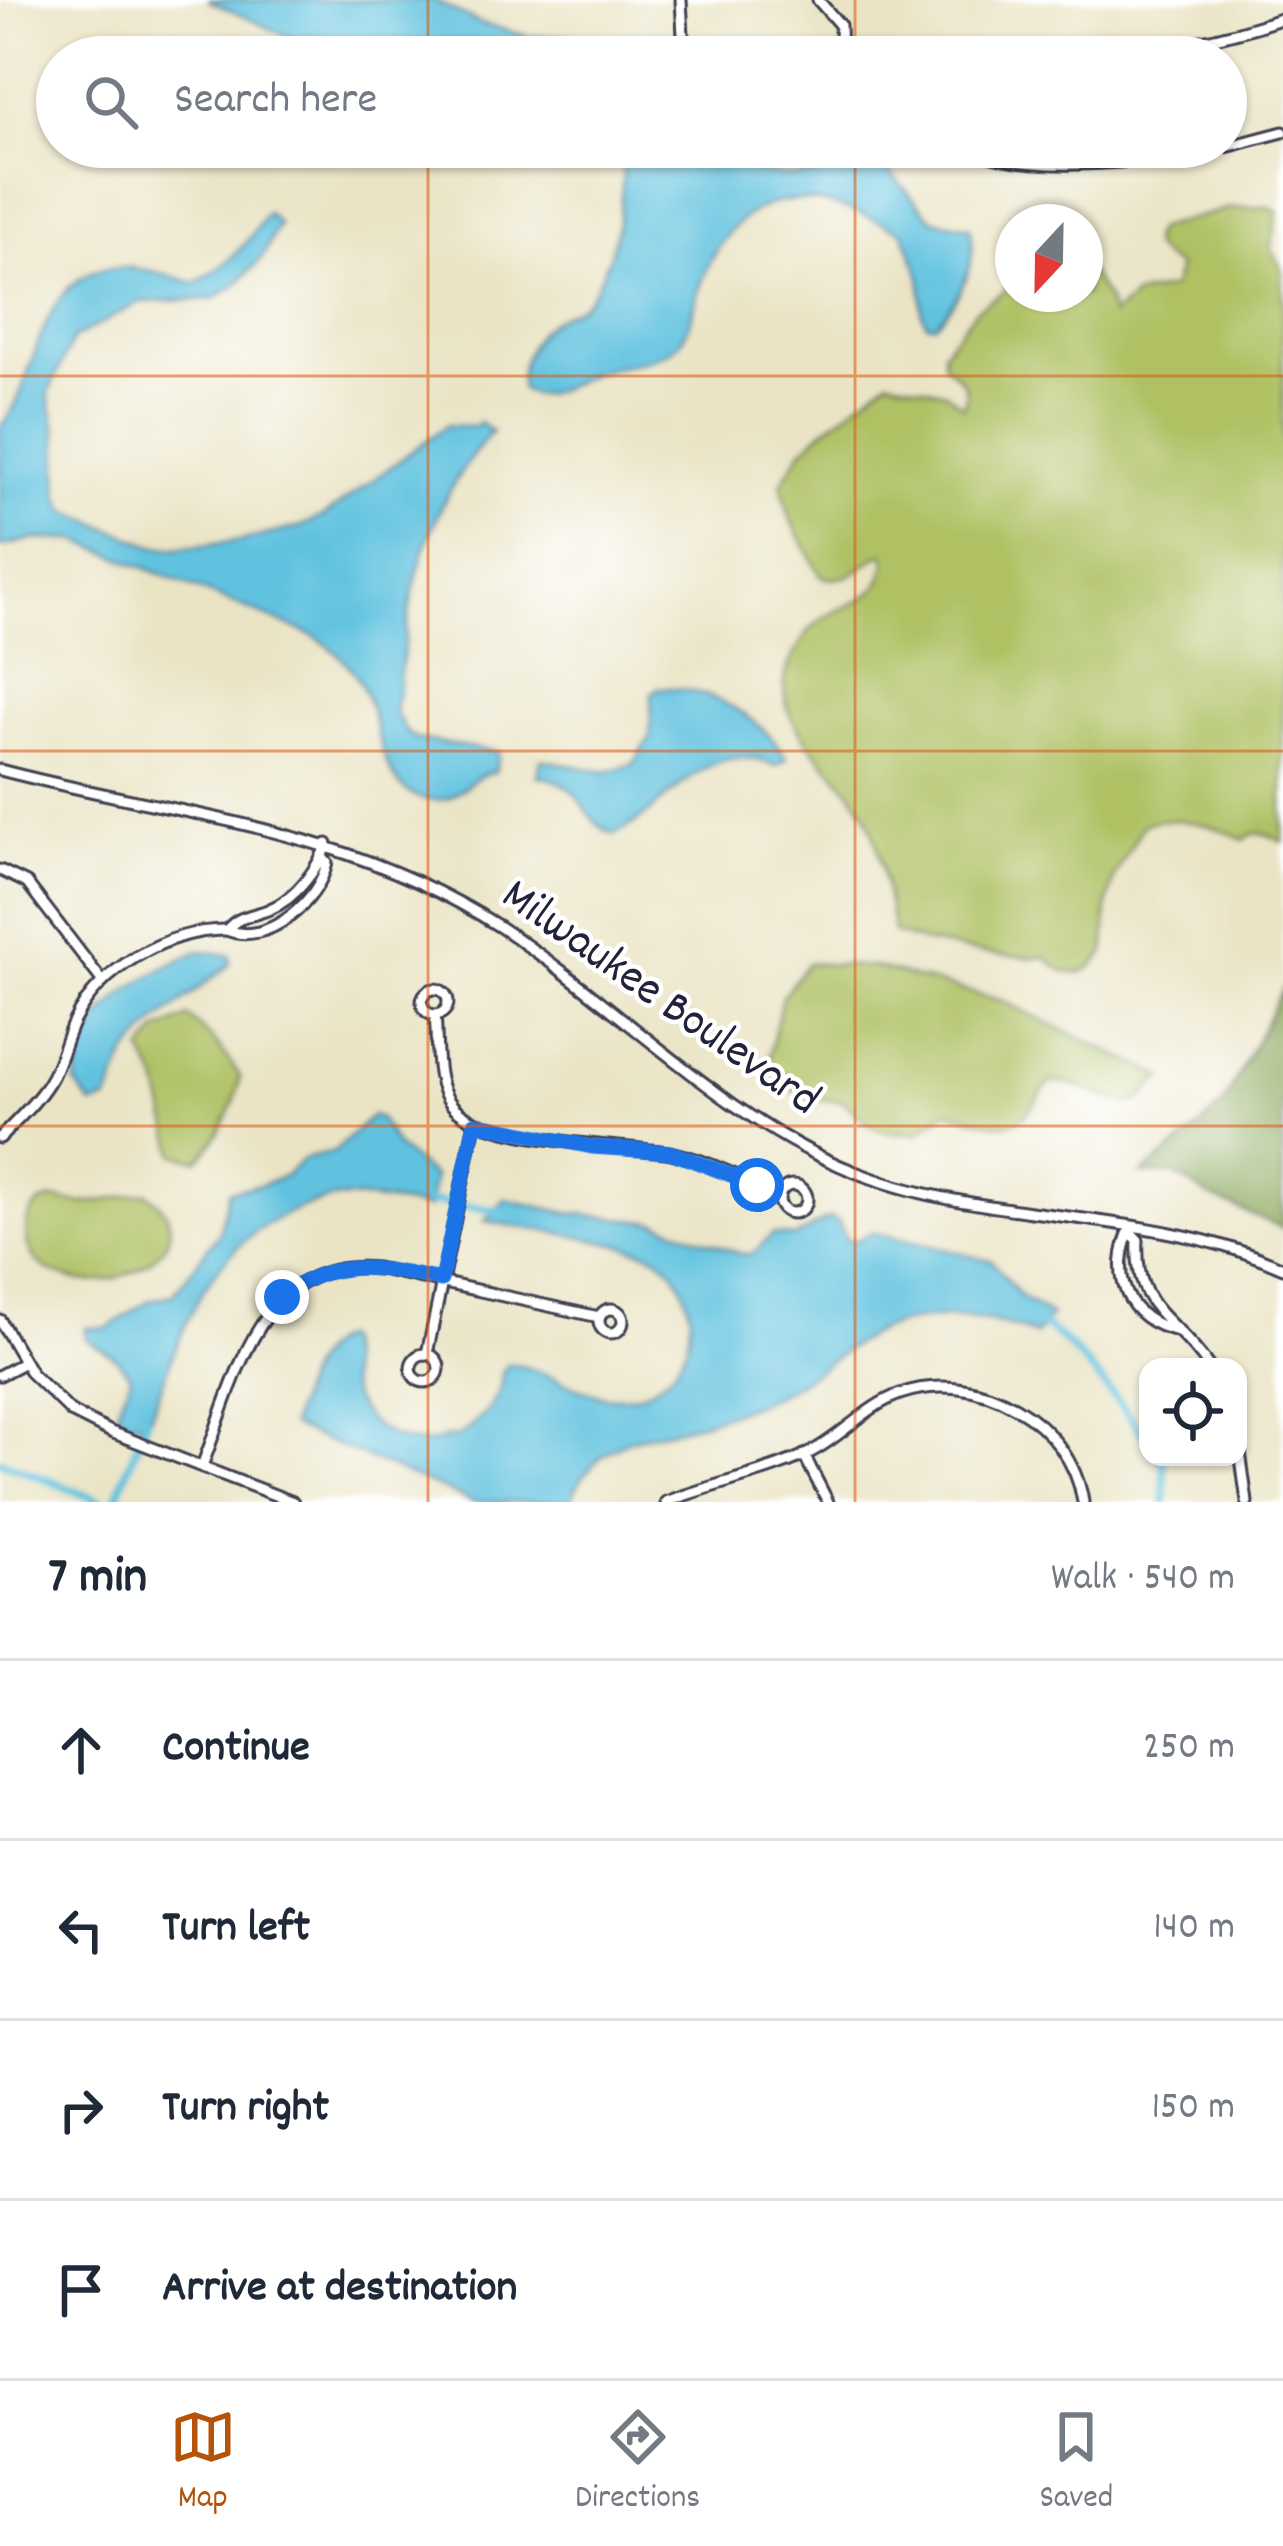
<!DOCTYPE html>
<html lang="en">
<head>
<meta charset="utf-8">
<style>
	:root { --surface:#fff; --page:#f2f2f3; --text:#1f2937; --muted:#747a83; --line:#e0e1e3; --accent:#b45309 }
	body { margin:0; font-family:Dekko,sans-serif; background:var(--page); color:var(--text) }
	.controls { position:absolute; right:36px; bottom:36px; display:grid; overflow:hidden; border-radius:24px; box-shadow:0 3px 9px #0004 }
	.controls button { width:108px; height:108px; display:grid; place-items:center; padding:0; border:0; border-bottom:3px solid var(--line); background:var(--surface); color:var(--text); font:60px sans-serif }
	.compass { position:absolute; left:995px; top:204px; width:108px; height:108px; border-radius:50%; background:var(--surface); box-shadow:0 3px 9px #0004; rotate:202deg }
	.stop { position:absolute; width:36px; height:36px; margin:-27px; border:9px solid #1a73e8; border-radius:50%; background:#fff }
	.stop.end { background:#1a73e8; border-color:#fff; box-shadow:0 3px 12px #0008 }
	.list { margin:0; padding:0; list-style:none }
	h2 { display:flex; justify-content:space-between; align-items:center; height:156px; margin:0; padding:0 48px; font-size:51px }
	h2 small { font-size:39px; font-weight:400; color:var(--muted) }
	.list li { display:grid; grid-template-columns:78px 1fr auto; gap:36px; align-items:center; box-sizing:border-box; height:180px; padding:0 48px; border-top:3px solid var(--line) }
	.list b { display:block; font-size:45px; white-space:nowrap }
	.list em { font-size:39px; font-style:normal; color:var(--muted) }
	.icon { flex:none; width:66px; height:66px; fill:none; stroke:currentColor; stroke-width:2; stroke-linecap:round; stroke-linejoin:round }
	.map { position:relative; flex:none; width:1283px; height:1502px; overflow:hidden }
	.search { position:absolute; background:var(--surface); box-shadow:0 3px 9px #0004; left:36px; right:36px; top:36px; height:132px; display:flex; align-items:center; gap:30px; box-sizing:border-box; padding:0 42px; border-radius:66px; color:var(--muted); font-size:45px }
	.sheet { height:876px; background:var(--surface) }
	nav { display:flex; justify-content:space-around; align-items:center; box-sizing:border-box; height:168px; border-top:3px solid var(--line); background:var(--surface); font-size:33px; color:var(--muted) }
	nav a { display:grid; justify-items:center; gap:6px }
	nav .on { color:var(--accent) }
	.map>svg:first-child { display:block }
	.green { fill:#afc164; stroke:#687250; stroke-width:3 }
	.forest { fill:#8ba75a; stroke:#56644a; stroke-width:3 }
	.water { fill:#60c2df; stroke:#41728d; stroke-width:3 }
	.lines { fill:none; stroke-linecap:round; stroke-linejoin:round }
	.canal { stroke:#60c2df; stroke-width:8 }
	.minor-casing { stroke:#403f50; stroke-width:15 }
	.minor { stroke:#fff; stroke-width:9 }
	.route { stroke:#1a73e8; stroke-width:15 }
	.grid { fill:none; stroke:#de560e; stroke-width:3; stroke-opacity:0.55 }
	.labels { text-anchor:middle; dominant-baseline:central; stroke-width:9; stroke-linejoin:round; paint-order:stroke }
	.street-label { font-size:48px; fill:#22223b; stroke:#fff }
</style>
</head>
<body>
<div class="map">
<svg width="1283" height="1502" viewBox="0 0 1283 1502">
	<rect width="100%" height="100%" fill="#fff"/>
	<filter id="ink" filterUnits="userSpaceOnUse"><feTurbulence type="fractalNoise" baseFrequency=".00833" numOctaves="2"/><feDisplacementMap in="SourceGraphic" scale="24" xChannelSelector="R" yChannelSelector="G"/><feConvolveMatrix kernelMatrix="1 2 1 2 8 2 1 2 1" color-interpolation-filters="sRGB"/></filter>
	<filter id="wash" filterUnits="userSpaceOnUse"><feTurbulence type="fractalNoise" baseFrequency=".004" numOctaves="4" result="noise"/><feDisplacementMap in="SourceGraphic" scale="48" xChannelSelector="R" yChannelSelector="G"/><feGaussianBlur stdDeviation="2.7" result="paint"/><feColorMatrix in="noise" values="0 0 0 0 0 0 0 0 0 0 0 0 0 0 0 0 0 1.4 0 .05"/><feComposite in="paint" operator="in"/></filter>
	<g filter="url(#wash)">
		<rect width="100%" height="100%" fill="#eae4c5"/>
		<g class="green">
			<path d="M1270,207L1278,212L1271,249L1283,270V842C1267,834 1258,828 1243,840C1218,825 1168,813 1143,825L1114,877L1107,906L1105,952C1087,977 1068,981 1046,957C1019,960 918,945 894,932C884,891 884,855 866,815C844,768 756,719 793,657C799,645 810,627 821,620C848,601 881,603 886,561L883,553C861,565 848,586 821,576L790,518L781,484L802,450L822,431L889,379L946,392L963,407C972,382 959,379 944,364L943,351L977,309L1003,292L1013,278V294H1085V265L1108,301L1112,316L1136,295L1172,288L1178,267C1162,256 1142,249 1158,228L1231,208Z"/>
			<path d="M807,963L875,967L1000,1000L1163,1077L1138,1102C1106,1106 1083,1081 1051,1082C1041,1092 1035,1105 1025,1115C1003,1136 973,1115 947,1111L918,1133L886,1132L874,1128L841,1101L814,1099L789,1088L769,1059L782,997Z"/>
			<path d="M189,1017L218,1045L240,1076C239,1099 215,1146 197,1160L175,1154L158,1081L142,1052L158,1031Z"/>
			<path d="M147,1193C211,1239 123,1294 73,1279C62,1276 48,1272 39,1264C22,1248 20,1211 45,1201C58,1197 69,1203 82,1203C104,1203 125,1195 147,1193Z"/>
		</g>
		<path class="forest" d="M1283,988V1228L1210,1197L1173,1174H1142L1197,1130L1224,1103Z"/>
		<g class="water">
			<path d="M207,0H433L481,24L532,37L574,36L588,41L605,57H312L291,38Z"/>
			<path d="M623,147C646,147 678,141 700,149C768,172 784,193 856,158L887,169L933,220L970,227C979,263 960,299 935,324H927L922,314L921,277L903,232C820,192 746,174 704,276C695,297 693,328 677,345C658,364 618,363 591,374C569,383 546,403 522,390C515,370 532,337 548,324C562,312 584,309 593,292C619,248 624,197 623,147Z"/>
			<path d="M267,213L279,224L262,258L235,286L214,299L140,302L73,339L48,394L57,432L59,497L66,511L153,546L175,548L241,541L299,527L326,515L447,425L475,427L479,422L492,432C416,516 409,604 395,712L406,732L416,739L499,752L495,772C471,773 461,799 438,800C379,803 382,725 362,686C351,664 331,646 310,634L76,540L34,539L0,547V427C20,404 25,380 35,352C67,258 107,255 194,283C228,267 246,245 267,213Z"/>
			<path d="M658,688C708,686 761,716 787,759L775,766C703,732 668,814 613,834C581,821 585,781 538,776L541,759L605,772L634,764L650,737L652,693Z"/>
			<path d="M199,951L230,955V964L154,1024L127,1054L107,1101L92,1105L75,1083C80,1068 82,1051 88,1037C109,993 158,970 199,951Z"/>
			<path d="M373,1115L380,1119L397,1147L434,1177L429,1208C402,1204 373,1198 346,1198C327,1198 302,1207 284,1215C198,1257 180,1341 147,1424L126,1420L117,1410L131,1376L116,1358L86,1339V1328H108L148,1301L173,1295L219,1233L229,1191L261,1185L286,1175L303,1159L334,1152Z"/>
			<path d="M505,1199L568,1213L657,1222L741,1254H752L773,1234L794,1237L830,1218L838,1221L847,1240H858L871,1232L991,1260L1021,1297L1051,1316L1036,1335C996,1319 953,1313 910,1321C868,1328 840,1356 806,1378C772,1400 726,1416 687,1426C663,1433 637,1434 616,1447C593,1460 579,1478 570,1502H473L291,1426C299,1395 308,1351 341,1338C350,1352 346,1369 349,1385C357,1420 392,1444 428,1443C441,1442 443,1435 455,1438C477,1425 505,1399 501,1373L509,1364C551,1369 581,1399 624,1397C647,1396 672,1377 682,1356C698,1322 689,1278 657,1257C636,1243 517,1227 485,1221Z"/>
		</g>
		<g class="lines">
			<g class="canal">
				<path d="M423,1201L497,1210"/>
				<path d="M1035,1322C1062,1328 1130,1415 1148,1441"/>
				<path d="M1159,1457L1164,1464L1165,1502"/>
				<path d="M0,1461L103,1502"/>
				<path d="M115,1502L147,1419"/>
			</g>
		</g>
	</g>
	<g filter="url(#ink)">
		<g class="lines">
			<defs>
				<g id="minor">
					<path d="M681,0L683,35L700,57"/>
					<path d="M818,0L840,25L841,57"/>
					<path d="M980,57C1014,41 1063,55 1100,54C1162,51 1224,39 1283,18"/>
					<path d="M971,147C1023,178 1166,160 1226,147"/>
					<path d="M1226,147L1283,132"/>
					<path d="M0,770C175,816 342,825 500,927C618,1004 719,1116 850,1170C989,1227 1146,1205 1283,1268"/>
					<path d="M322,857L327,863C319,901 267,947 227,930C238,915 254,916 270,909C297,898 317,869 327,844"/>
					<path d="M0,870L27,883L103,982"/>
					<circle cx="435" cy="1002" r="13"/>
					<path d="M435,1015C438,1042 433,1083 452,1105C484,1144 618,1144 667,1152C705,1158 744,1180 780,1195"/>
					<path d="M0,1138C17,1120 36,1103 49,1082C61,1063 64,1041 74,1021C100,968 169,929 227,930"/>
					<circle cx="793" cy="1199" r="14"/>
					<path d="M1131,1227C1109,1273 1125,1321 1179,1331"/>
					<path d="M1130,1232L1138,1240C1134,1312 1174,1315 1209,1367"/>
					<circle cx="611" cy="1321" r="12"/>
					<path d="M0,1320L31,1373L71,1412L111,1432L293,1502"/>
					<path d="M427,1354L475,1123"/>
					<circle cx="425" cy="1368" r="14"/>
					<path d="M0,1375L23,1363"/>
					<path d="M1238,1437L1247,1502"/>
					<path d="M804,1455L828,1502"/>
					<path d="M202,1466C236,1380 258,1257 376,1268L599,1317"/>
					<path d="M666,1502C712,1484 762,1475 807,1454C841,1438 864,1407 900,1394C976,1367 1071,1421 1083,1502"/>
				</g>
			</defs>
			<use href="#minor" class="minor-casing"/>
			<use href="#minor" class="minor"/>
		</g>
	</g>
	<g class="lines" filter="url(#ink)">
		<path class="route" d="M282,1297C331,1255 384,1268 441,1280L475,1123L592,1147L670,1152L757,1185"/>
	</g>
	<path class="grid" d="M428,0V57M855,0V57M428,147V1502M855,147V1502M0,376H1283M0,751H1283M0,1126H1283"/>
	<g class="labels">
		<g class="street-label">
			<text transform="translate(659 1000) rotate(35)">Milwaukee Boulevard</text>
		</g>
	</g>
</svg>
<div class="controls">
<button><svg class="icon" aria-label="locate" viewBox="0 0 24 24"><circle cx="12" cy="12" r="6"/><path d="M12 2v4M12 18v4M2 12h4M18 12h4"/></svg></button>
</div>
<svg class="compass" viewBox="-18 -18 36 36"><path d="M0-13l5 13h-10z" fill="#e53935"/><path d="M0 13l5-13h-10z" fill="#747a83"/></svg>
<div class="stop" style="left:757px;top:1185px"></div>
<div class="stop end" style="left:282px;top:1297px"></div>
<div class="search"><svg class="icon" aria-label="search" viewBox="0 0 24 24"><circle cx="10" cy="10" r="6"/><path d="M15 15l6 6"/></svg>Search here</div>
</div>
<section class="sheet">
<h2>7 min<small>Walk · 540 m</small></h2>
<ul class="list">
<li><svg class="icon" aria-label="ahead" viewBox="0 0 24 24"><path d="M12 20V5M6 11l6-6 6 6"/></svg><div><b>Continue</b></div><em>250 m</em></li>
<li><svg class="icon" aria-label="left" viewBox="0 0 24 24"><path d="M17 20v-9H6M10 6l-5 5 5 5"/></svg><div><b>Turn left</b></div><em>140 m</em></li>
<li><svg class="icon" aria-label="right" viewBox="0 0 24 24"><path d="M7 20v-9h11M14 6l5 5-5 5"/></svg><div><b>Turn right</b></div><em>150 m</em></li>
<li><svg class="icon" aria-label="arrive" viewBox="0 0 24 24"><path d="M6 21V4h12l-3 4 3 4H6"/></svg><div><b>Arrive at destination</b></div></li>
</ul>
</section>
<nav>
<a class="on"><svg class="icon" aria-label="map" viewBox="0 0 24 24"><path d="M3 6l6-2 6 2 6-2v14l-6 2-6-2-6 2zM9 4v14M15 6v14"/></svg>Map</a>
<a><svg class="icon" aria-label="directions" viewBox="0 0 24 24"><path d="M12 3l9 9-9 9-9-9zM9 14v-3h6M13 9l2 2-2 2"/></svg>Directions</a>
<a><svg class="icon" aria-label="saved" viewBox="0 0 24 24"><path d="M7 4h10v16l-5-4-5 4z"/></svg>Saved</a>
</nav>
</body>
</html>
